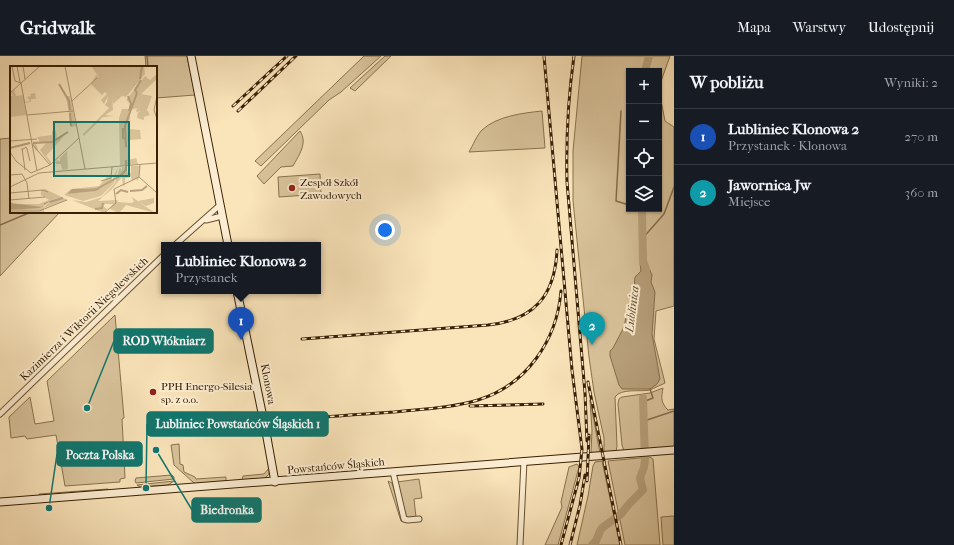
<!DOCTYPE html>
<html lang="pl">
<head>
<meta charset="utf-8">
<style>
	:root { --surface:#171b24; --page:#20242c; --text:#f1f3f6; --muted:#9ea1a6; --line:#363941; --accent:#c59692 }
	body { margin:0; font-family:"IM FELL French Canon",serif; background:var(--page); color:var(--text) }
	.controls { position:absolute; right:12px; top:12px; display:grid; overflow:hidden; border-radius:0px; box-shadow:0 1px 3px #0004 }
	.controls button { width:36px; height:36px; display:grid; place-items:center; padding:0; border:0; border-bottom:1px solid var(--line); background:var(--surface); color:var(--text); font:20px sans-serif }
	.you { position:absolute; left:385px; top:174px; width:14px; height:14px; margin:-10px; border:3px solid #fff; border-radius:50%; background:#1a73e8; box-shadow:0 0 0 6px #1a73e833 }
	.badge { display:grid; place-items:center; width:26px; height:26px; border-radius:50%; background:var(--accent); color:#fff; font-size:13px; font-weight:700 }
	.pin { position:absolute; translate:-50% -33px; filter:drop-shadow(0 1px 2px #0008) }
	.pin::after { content:''; position:absolute; top:21px; width:14px; height:12px; background:inherit; clip-path:polygon(0 0,100% 0,50% 100%) }
	.popup { position:absolute; left:161px; top:186px; width:160px; height:52px; box-sizing:border-box; display:grid; place-content:center; border-radius:0px; background:var(--surface); filter:drop-shadow(0 1px 3px #0005); font-size:13px; white-space:nowrap; color:var(--muted) }
	.popup b { font-size:15px; color:var(--text) }
	.popup::after { content:''; position:absolute; left:50%; top:100%; margin-left:-8px; border:8px solid transparent; border-top-color:var(--surface) }
	.list { margin:0; padding:0; list-style:none }
	h2 { display:flex; justify-content:space-between; align-items:center; height:52px; margin:0; padding:0 16px; font-size:17px }
	h2 small { font-size:13px; font-weight:400; color:var(--muted) }
	.list li { display:grid; grid-template-columns:26px 1fr auto; gap:12px; align-items:center; box-sizing:border-box; height:56px; padding:0 16px; border-top:1px solid var(--line) }
	.list b { display:block; font-size:15px; white-space:nowrap }
	.list p { margin:0; font-size:13px; white-space:nowrap; color:var(--muted) }
	.list em { font-size:13px; font-style:normal; color:var(--muted) }
	.icon { flex:none; width:22px; height:22px; fill:none; stroke:currentColor; stroke-width:2; stroke-linecap:round; stroke-linejoin:round }
	.map { position:relative; flex:none; width:674px; height:489px; overflow:hidden }
	header { display:flex; align-items:center; gap:24px; box-sizing:border-box; height:56px; padding:0 20px; background:var(--surface); border-bottom:1px solid var(--line) }
	header strong { font-size:19px }
	nav { display:flex; gap:22px; margin-inline-start:auto; font-size:14px }
	main { display:flex }
	aside { flex:1; background:var(--surface) }
	.map>svg:first-child { display:block }
	.green { fill:#d9c39b; stroke:#88724f }
	.water { fill:#b8a17c; stroke:#856d4c }
	.lines { fill:none; stroke-linecap:round; stroke-linejoin:round }
	.stream { stroke:#856d4c; stroke-width:1.5 }
	.river { stroke:#b8a17c; stroke-width:8 }
	.street-casing { stroke:#685131; stroke-width:7 }
	.secondary-casing { stroke:#382003; stroke-width:9 }
	.street { stroke:#fcedd2; stroke-width:5 }
	.secondary { stroke:#fcedd2; stroke-width:7 }
	.rail-casing { stroke:#382003; stroke-width:3 }
	.rail { stroke:#fcedd2; stroke-width:1.5; stroke-dasharray:4.5; stroke-linecap:butt }
	.poi-dot { fill:#8f2418; stroke:#fcedd2; stroke-width:1.5 }
	.labels { text-anchor:middle; dominant-baseline:central; stroke-width:4; stroke-linejoin:round; paint-order:stroke }
	.poi-label { font-size:11px; fill:#382003; stroke:#fcedd2; text-anchor:start }
	.street-label { font-size:11px; fill:#382003; stroke:#fcedd2 }
	.water-label { font-size:12px; font-style:italic; fill:#654d2d; stroke:#fcedd2 }
	.inset-river { fill:none; stroke:#b8a17c; stroke-width:2 }
	.inset-road { fill:none; stroke:#ac9671; stroke-width:1 }
	.view { fill:#0f766e; fill-opacity:0.15; stroke:#0f766e; stroke-width:2 }
	.inset-edge { fill:none; stroke:#382003; stroke-width:2 }
	.leader { fill:none; stroke:#0f766e; stroke-width:1.5 }
	.callout-dot { fill:#0f766e; stroke:#fcedd2; stroke-width:1.5 }
	.callout { fill:#0f766e; stroke:#0f766e; stroke-width:1.5 }
	.callout-label { font-size:12px; text-anchor:middle; font-weight:bold; fill:#fff }
</style>
</head>
<body>
<header>
<strong>Gridwalk</strong>
<nav><a>Mapa</a><a>Warstwy</a><a>Udostępnij</a></nav>
</header>
<main>
<div class="map">
<svg width="674" height="489" viewBox="0 0 674 489">
	<rect width="100%" height="100%" fill="#fae4ba"/>
	<filter id="stains"><feTurbulence type="fractalNoise" baseFrequency=".005" numOctaves="4"/><feColorMatrix values="0 0 0 0 .2 0 0 0 0 .09 0 0 0 0 .02 0 0 0 .5 -.17"/></filter>
	<radialGradient id="worn" r=".72"><stop offset=".6" stop-color="#630" stop-opacity="0"/><stop offset="1" stop-color="#630" stop-opacity=".3"/></radialGradient>
	<g class="green">
		<path d="M145,0H187L195,39L156,42V11H146Z"/>
		<path d="M364,0H381L341,36L329,44L261,110L255,105Z"/>
		<path d="M385,0H391L355,35L350,32Z"/>
		<path d="M582,0H670L659,31V15H629V153H659V34L665,65L674,71V250L656,255L654,283L665,327C660,329 655,332 650,334C640,336 621,332 615,341L617,390L616,396L604,397V382L594,336L589,301L573,145V95Z"/>
		<path d="M542,55L545,92L469,96C473,89 477,79 482,74C497,60 523,57 542,55Z"/>
		<path d="M300,75C308,87 299,99 293,110L281,111L264,128L257,120Z"/>
		<path d="M11,82V156H60L0,220V83Z"/>
		<path d="M320,118L321,138L279,141L278,121Z"/>
		<path d="M115,259L124,362L122,363L125,422L120,423V426L65,430L56,379L27,383L25,380L11,382L9,361L30,341L35,368L54,365L47,325Z"/>
		<path d="M663,332C661,342 661,347 668,354L674,353V391L624,395L622,389L618,348L619,343L622,341L650,337Z"/>
		<path d="M590,344L600,397H591L592,374Z"/>
		<path d="M179,388L180,408L183,409L184,416L195,421L196,423L226,421V425L197,429L194,427L174,409L171,389Z"/>
		<path d="M650,401L653,403L660,489H625L608,405Z"/>
		<path d="M602,405L620,489H577L588,440L593,410L595,406Z"/>
		<path d="M577,408L579,411L558,489H545L562,451L561,446L569,411Z"/>
		<path d="M269,412V418L264,423L242,424L243,420L264,418Z"/>
		<path d="M172,419L174,421V423L136,427L135,425L136,422Z"/>
		<path d="M419,423L422,442L414,443L416,461L409,462L405,460L397,426Z"/>
		<path d="M174,425L168,429L140,431L137,429Z"/>
		<path d="M388,425L392,427L403,465H401Z"/>
		<path d="M108,433L109,436L40,441L39,438Z"/>
		<path d="M674,460V489H663L661,461Z"/>
	</g>
	<path class="water" d="M643,205L649,212L652,219L651,226L655,236L652,278L660,323L657,328L650,333H622L619,329L610,300V295L613,292L624,271L627,256L633,244L635,221L641,215L640,207Z"/>
	<g class="lines">
		<g class="stream">
			<path d="M147,0L148,11"/>
			<path d="M621,55L616,145L629,149"/>
			<path d="M640,153H642"/>
			<path d="M0,169L31,156"/>
			<path d="M642,183L664,158L674,131"/>
			<path d="M643,346L653,342L650,333"/>
			<path d="M644,365L674,355"/>
		</g>
		<g class="river">
			<path d="M645,15L649,0"/>
			<path d="M642,153L643,205L646,213"/>
			<path d="M592,489L596,485L600,475L602,472L621,458L629,448L643,434L640,422L644,411L645,404L643,342"/>
		</g>
		<defs>
			<g id="street">
				<path d="M206,164L222,160"/>
				<path d="M175,189L220,149"/>
				<path d="M0,358L164,199"/>
				<path d="M393,416L404,463L408,464L419,463"/>
				<path d="M520,489L524,405"/>
			</g>
			<g id="secondary">
				<path d="M191,0L228,189"/>
				<path d="M237,235L266,376L275,426"/>
				<path d="M0,446L674,394"/>
			</g>
		</defs>
		<use href="#street" class="street-casing"/>
		<use href="#secondary" class="secondary-casing"/>
		<use href="#street" class="street"/>
		<use href="#secondary" class="secondary"/>
		<defs>
			<g id="rail">
				<path d="M544,0L572,314L582,393L579,422L561,489"/>
				<path d="M574,0C568,42 566,84 567,126L585,337L587,385"/>
				<path d="M233,50L287,0"/>
				<path d="M238,55L296,0"/>
				<path d="M302,283L488,269C535,264 555,239 557,194"/>
				<path d="M588,326L621,489"/>
				<path d="M470,350L543,348"/>
				<path d="M303,363C334,360 364,358 394,356C423,353 451,352 478,344C527,329 557,284 561,235"/>
				<path d="M587,425L589,379"/>
				<path d="M570,489L580,449L585,419"/>
			</g>
		</defs>
		<use href="#rail" class="rail-casing"/>
		<use href="#rail" class="rail"/>
	</g>
	<g class="poi-dot">
		<circle cx="292" cy="132" r="4"/>
		<circle cx="153" cy="336" r="4"/>
	</g>
	<g class="labels">
		<g class="poi-label">
			<text x="300" y="126">Zespół Szkół<tspan x="300" dy="13">Zawodowych</tspan></text>
			<text x="161" y="330">PPH Energo-Silesia<tspan x="161" dy="13">sp. z o.o.</tspan></text>
		</g>
		<g class="street-label">
			<text transform="translate(84 263) rotate(-44)">Kazimierza i Wiktorii Niegolewskich</text>
			<text transform="translate(268 328) rotate(79)">Klonowa</text>
			<text transform="translate(336 410) rotate(-5)">Powstańców Śląskich</text>
		</g>
		<g class="water-label">
			<text transform="translate(632 253) rotate(-83)">Lublinica</text>
		</g>
	</g>
	<g transform="translate(10 10)">
		<rect width="147" height="147" fill="#fae4ba"/>
		<path d="M81,0H134L135,8L116,31L112,30L103,38L102,32L103,44L95,49L104,50L93,51L74,70L73,68L99,42L95,39L97,36L98,30L94,38L91,34L97,28L95,26L92,29L81,18L86,9L89,11ZM147,8V13L131,28L142,30L137,44L140,49L134,51V54L127,52L128,46L131,45L126,46L127,42L120,44L118,50L120,51L118,63L130,64L131,73L120,74L118,94L126,92L128,98L110,100L109,52L112,43H119L120,37L116,34L135,10L140,14ZM4,23L6,30L13,29L15,36L20,35L17,31L21,30L20,28L25,27L26,33H21V36L14,37L17,49L0,51V30H3L1,27ZM56,30H60L66,60L61,61ZM42,65H46L47,73L54,70L36,90L41,96V99L30,84L37,76L25,77L28,83L26,85L22,77L30,76L27,71L42,69ZM57,85L58,103L52,104L51,98H46L45,96L48,94L50,96V92ZM121,100H130L128,115L126,113L122,115L121,111L115,112V119L113,120L112,111L101,124L88,135L107,134L108,136L120,137L124,136L122,131L145,147L116,139L109,147L100,143L103,138H95L93,140L97,143L94,147L62,134L76,136L92,131L105,117L110,101L112,105V101H117V107H121ZM108,101L104,117L91,130L73,135L54,129L61,123L89,120L97,111H102V115ZM88,122L83,125L57,128L62,123ZM35,123L58,134L34,142V146L0,144L34,141L41,134L34,137L33,141L4,139L0,137V135L4,138H29L39,134L31,129V124ZM144,132V137L136,140L147,147L128,135Z" fill="#d9c39b" fill-rule="evenodd"/>
		<path d="M88,122L90,123L86,125L57,128L62,123ZM42,134L30,142L0,144V137L33,141L34,137Z" fill="#b8a17c"/>
		<path class="inset-river" d="M130,13L132,0M49,18L59,35L60,44M127,27L125,24L131,14M118,30L121,38L119,45M60,47L61,60M113,62V72L115,73M23,77L42,76L58,66M116,81L115,60L127,27M0,82L20,77M85,124L110,110L116,104V94M120,125L132,124L137,120M106,128L111,124L118,126M40,136L53,132M85,143L92,142L93,137"/>
		<path class="inset-road" d="M2,0L5,15L11,17L27,105M7,0L10,16M13,0L15,13M55,0L75,103M0,27L30,0M147,30L144,44L147,53M62,35L87,12M17,49L63,45M0,75L27,73M22,78L40,99M12,82L15,104M12,84L16,81L17,83L20,95M0,86L6,95L21,107L40,99L69,72M0,109L12,108L17,117L19,133M129,111L147,127M129,111L130,99M91,115L101,112L102,101M0,121L29,107L147,97M0,127L33,124L38,126M0,134L35,131M0,145H29L57,134M94,147L106,137L104,123L129,111"/>
		<path class="view" d="M44,56H119V110H44Z"/>
		<rect width="147" height="147" class="inset-edge"/>
	</g>
	<path class="leader" d="M87 352L114 285M146 432L147 368M49 452L57 398M156 394L192 454"/>
	<g class="callout-dot">
		<circle cx="87" cy="352" r="4"/>
		<circle cx="146" cy="432" r="4"/>
		<circle cx="49" cy="452" r="4"/>
		<circle cx="156" cy="394" r="4"/>
	</g>
	<g class="callout">
		<rect x="114" y="273" width="99" height="24" rx="4"/>
		<rect x="147" y="356" width="181" height="24" rx="4"/>
		<rect x="57" y="386" width="85" height="24" rx="4"/>
		<rect x="192" y="442" width="69" height="24" rx="4"/>
	</g>
	<g class="callout-label">
		<text x="164" y="289">ROD Włókniarz</text>
		<text x="238" y="372">Lubliniec Powstańców Śląskich 1</text>
		<text x="100" y="403">Poczta Polska</text>
		<text x="227" y="458">Biedronka</text>
	</g>
	<rect width="100%" height="100%" filter="url(#stains)"/>
	<rect width="100%" height="100%" fill="url(#worn)"/>
</svg>
<div class="controls">
<button>+</button>
<button>−</button>
<button><svg class="icon" aria-label="locate" viewBox="0 0 24 24"><circle cx="12" cy="12" r="6"/><path d="M12 2v4M12 18v4M2 12h4M18 12h4"/></svg></button>
<button><svg class="icon" aria-label="layers" viewBox="0 0 24 24"><path d="M12 4l9 5-9 5-9-5zM3 14l9 5 9-5"/></svg></button>
</div>
<div class="you"></div>
<div class="pin badge" style="left:241px;top:284px;background:#1a4fb4">1</div>
<div class="popup"><b>Lubliniec Klonowa 2</b>Przystanek</div>
<div class="pin badge" style="left:592px;top:289px;background:#0f9aa8">2</div>
</div>
<aside>
<h2>W pobliżu<small>Wyniki: 2</small></h2>
<ul class="list">
<li><span class="badge" style="background:#1a4fb4">1</span><div><b>Lubliniec Klonowa 2</b><p>Przystanek · Klonowa</p></div><em>270 m</em></li>
<li><span class="badge" style="background:#0f9aa8">2</span><div><b>Jawornica Jw</b><p>Miejsce</p></div><em>360 m</em></li>
</ul>
</aside>
</main>
</body>
</html>
